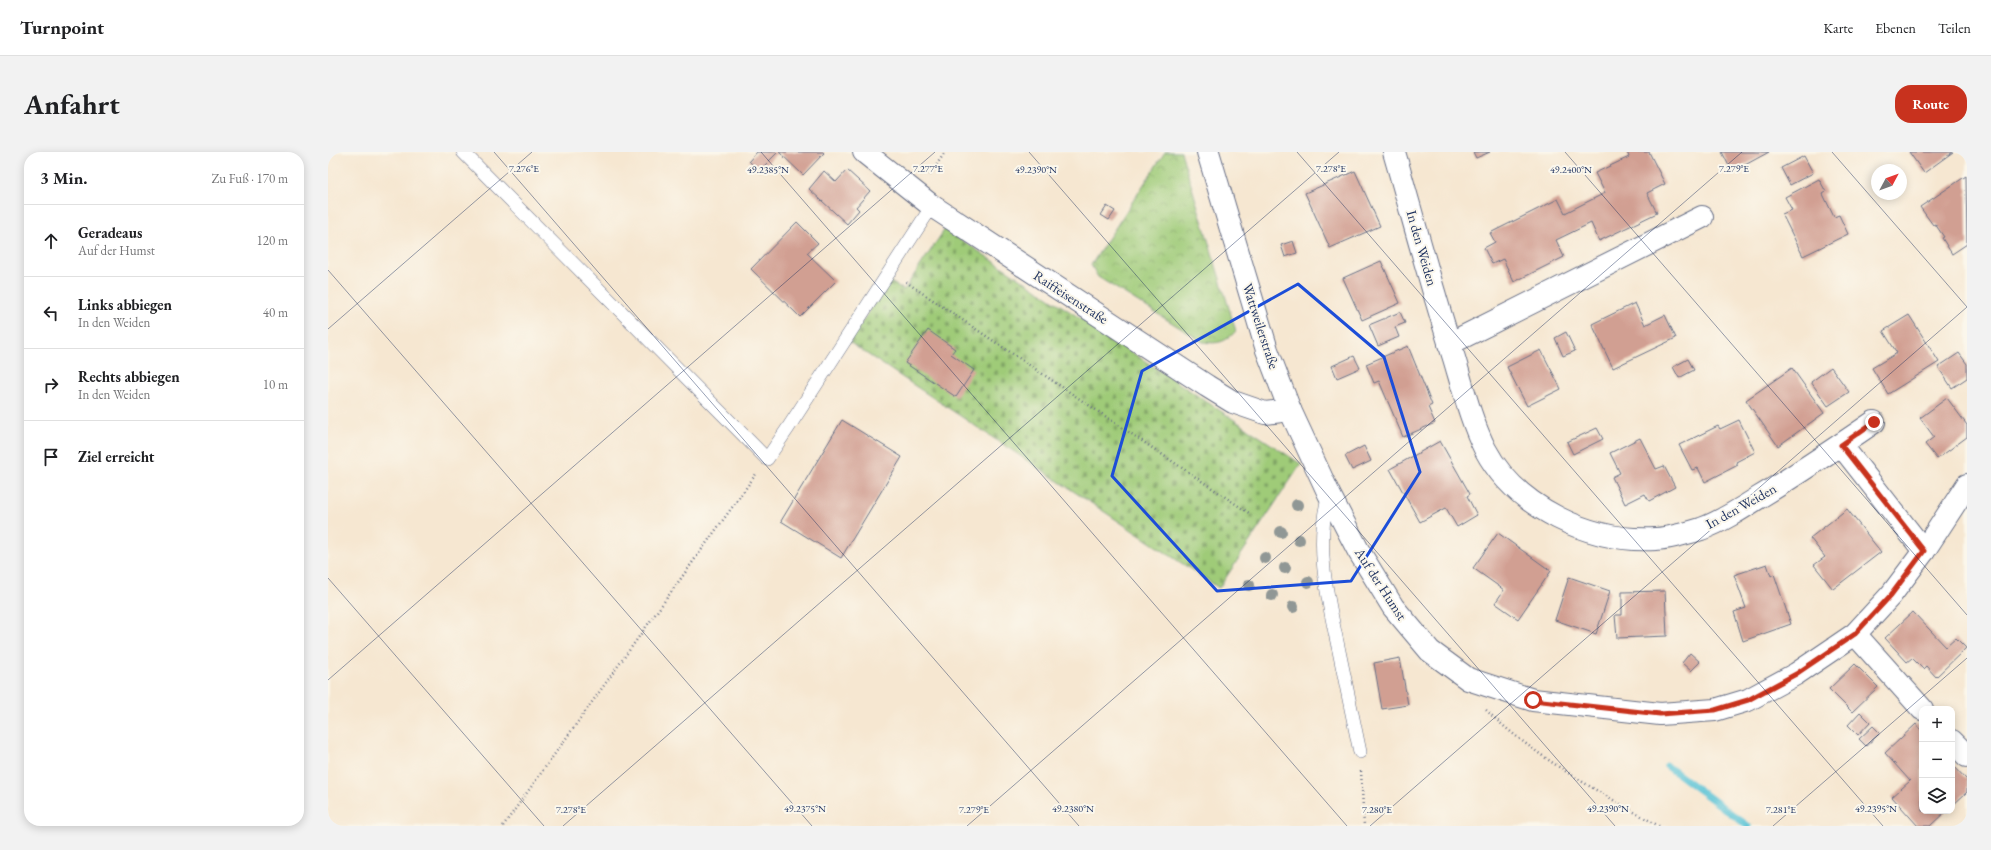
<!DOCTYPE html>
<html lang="de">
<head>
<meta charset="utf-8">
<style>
	:root { --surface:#fff; --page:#f2f2f2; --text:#202124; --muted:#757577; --line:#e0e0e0; --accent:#c8321e }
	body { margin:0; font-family:"EB Garamond",serif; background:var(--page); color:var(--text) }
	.controls { position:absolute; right:12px; bottom:12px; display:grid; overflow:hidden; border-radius:8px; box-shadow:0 2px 10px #0003 }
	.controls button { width:36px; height:36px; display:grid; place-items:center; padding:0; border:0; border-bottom:1px solid var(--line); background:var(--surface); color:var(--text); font:20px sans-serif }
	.compass { position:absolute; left:1543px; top:12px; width:36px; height:36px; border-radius:50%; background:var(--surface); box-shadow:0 2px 10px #0003; rotate:49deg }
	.stop { position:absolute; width:12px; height:12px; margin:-9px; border:3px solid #c8321e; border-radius:50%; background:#fff }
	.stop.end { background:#c8321e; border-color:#fff; box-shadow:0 1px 4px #0008 }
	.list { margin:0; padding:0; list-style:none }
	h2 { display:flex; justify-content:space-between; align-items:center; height:52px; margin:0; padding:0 16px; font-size:17px }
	h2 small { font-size:13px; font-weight:400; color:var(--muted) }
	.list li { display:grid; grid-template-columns:26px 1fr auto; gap:12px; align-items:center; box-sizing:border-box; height:72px; padding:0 16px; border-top:1px solid var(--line) }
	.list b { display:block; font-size:15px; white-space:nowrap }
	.list p { margin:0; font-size:13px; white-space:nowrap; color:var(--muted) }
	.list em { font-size:13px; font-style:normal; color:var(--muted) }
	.icon { flex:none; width:22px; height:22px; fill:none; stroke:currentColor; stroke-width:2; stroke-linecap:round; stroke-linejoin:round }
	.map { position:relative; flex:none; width:1639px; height:674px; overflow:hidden; border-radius:16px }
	header { display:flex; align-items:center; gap:24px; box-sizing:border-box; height:56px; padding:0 20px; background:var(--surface); border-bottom:1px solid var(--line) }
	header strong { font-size:19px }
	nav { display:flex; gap:22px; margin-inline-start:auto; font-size:14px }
	.intro { display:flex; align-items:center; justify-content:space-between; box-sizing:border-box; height:96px; padding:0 24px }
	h1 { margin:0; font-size:28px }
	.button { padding:10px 18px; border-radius:16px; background:var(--accent); color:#fff; font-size:14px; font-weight:700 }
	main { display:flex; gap:24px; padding:0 24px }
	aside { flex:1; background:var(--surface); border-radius:16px; box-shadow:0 2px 10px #0003 }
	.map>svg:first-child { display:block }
	.cemetery { fill:url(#cemetery-stones); stroke:#5d7d6b }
	.park { fill:url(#park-crowns); stroke:#5d7d6b }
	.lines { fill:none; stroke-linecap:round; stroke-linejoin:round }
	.stream { stroke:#5ac3d6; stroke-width:7 }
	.building { fill:#d19f92 }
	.lane-casing { stroke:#686f86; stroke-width:14 }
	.street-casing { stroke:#686f86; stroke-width:24 }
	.path { stroke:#686f86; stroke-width:2.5; stroke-dasharray:1 3; stroke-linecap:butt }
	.lane { stroke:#fff; stroke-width:13 }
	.street { stroke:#fff; stroke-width:22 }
	.tree { fill:#909795 }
	.route { stroke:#c8321e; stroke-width:5 }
	.marked { fill:none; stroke:#1d4ed8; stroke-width:3; stroke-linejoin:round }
	.ticks { fill:none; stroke:#1b2f5e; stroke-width:1; stroke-opacity:0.45 }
	.labels { text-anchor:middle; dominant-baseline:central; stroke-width:4; stroke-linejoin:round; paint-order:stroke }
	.street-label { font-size:14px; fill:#1b2f5e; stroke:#fbf7ec }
	.ticks-label { font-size:10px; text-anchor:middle; fill:#1b2f5e; stroke:#fbf7ec; stroke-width:4; stroke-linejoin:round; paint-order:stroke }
</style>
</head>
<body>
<header>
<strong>Turnpoint</strong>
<nav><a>Karte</a><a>Ebenen</a><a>Teilen</a></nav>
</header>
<div class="intro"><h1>Anfahrt</h1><a class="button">Route</a></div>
<main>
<aside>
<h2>3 Min.<small>Zu Fuß · 170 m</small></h2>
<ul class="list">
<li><svg class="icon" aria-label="ahead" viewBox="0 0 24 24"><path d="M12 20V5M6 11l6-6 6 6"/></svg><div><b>Geradeaus</b><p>Auf der Humst</p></div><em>120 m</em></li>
<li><svg class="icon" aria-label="left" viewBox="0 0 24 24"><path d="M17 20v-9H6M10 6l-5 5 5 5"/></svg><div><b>Links abbiegen</b><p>In den Weiden</p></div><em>40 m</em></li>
<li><svg class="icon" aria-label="right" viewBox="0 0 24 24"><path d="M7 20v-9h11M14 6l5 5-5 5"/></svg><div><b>Rechts abbiegen</b><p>In den Weiden</p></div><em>10 m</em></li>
<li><svg class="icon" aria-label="arrive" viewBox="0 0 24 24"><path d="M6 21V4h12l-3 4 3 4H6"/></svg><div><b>Ziel erreicht</b></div></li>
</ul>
</aside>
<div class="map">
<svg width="1639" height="674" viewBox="0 0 1639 674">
	<defs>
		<pattern id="cemetery-stones" width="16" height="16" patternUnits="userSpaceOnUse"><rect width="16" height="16" fill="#9fcb78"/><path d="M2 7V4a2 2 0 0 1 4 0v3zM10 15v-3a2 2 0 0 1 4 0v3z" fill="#81a566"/></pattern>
		<pattern id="park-crowns" width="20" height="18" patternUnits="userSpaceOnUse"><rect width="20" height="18" fill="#9fcb78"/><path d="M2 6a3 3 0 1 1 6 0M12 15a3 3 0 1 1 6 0" fill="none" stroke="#81a566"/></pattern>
	</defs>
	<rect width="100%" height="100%" fill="#fbf7ec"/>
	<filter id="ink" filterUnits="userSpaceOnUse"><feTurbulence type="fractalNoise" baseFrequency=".025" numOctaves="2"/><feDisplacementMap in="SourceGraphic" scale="8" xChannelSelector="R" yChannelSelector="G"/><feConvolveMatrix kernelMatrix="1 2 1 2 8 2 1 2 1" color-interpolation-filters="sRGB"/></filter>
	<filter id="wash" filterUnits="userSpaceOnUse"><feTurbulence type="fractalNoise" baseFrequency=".012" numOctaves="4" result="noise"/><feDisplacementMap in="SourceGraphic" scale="16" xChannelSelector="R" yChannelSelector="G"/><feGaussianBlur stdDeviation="0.9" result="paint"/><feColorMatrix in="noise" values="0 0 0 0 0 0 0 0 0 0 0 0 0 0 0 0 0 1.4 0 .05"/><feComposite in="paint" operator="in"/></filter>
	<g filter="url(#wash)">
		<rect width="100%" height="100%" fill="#f6e7d1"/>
		<path class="cemetery" d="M617,77L973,312L891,436L521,190L561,129L576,138Z"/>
		<path class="park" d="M837,0H853L908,179C897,191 889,192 875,190L770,125L763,113Z"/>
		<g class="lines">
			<path class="stream" d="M1339,614L1420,674"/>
		</g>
		<g id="blocks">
			<g class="building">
				<path d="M429,0H448L449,1L431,19L421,9Z"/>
				<path d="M451,0H495L496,1L475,23Z"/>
				<path d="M1145,0H1162L1148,6Z"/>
				<path d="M1299,0H1321L1337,32L1319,41L1329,61L1271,89L1263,71L1228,88L1236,105L1186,130L1175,107L1164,112L1156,96L1167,90L1162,81L1230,47L1237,61L1277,41L1267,21L1301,5Z"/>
				<path d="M1394,0H1441L1404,20Z"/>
				<path d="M1581,0H1625L1596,21Z"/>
				<path d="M1476,4L1485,21L1462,33L1453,16Z"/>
				<path d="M519,18L542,39L528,55L531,58L519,72L481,37L496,19L508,30Z"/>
				<path d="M1027,19L1052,74L1002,96L977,41Z"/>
				<path d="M1638,24L1639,92L1624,102L1614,86L1616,85L1607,72L1605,73L1592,55Z"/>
				<path d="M1491,27L1498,40L1495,42L1506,65L1511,63L1520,82L1475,104L1454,62L1464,58L1457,45Z"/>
				<path d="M779,54L787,59L781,68L773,63Z"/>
				<path d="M469,70L490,91L479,101L508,129L472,165L423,117Z"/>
				<path d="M965,89L969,101L957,105L953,93Z"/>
				<path d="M1053,109L1072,151L1034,168L1015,126Z"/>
				<path d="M1307,151L1317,173L1337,163L1348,186L1285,216L1264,172Z"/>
				<path d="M1072,160L1077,171L1067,175L1071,185L1050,194L1041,173Z"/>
				<path d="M1581,163L1611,210L1560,242L1544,216L1569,201L1555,179Z"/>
				<path d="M600,178L627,197L623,202L646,218L628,245L577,211Z"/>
				<path d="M1238,180L1247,199L1235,204L1227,186Z"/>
				<path d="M1080,194L1104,253L1100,255L1107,271L1075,285L1051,229L1046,231L1038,212Z"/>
				<path d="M1213,198L1233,237L1199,254L1179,215Z"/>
				<path d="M1631,201L1639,212V226L1624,236L1610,215Z"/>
				<path d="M1026,204L1032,216L1009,226L1004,214Z"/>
				<path d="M1360,207L1366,218L1351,226L1345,215Z"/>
				<path d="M1503,215L1521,240L1500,254L1483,230Z"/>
				<path d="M1464,216L1496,261L1450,294L1418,248Z"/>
				<path d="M1619,246L1639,273V285L1609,307L1597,292L1606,285L1592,266Z"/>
				<path d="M514,268L574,305L513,406L453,369Z"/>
				<path d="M1411,268L1427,300L1408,310L1410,313L1377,330L1370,316L1364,318L1351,293L1390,274L1392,277Z"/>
				<path d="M1269,276L1275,287L1245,302L1239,290Z"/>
				<path d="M1312,286L1328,317L1336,314L1347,335L1321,349L1317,342L1297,352L1284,325L1292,321L1282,301Z"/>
				<path d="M1112,289L1142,342L1139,344L1149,363L1129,375L1118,356L1092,370L1062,317Z"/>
				<path d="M1036,294L1043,309L1024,318L1017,304Z"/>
				<path d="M1519,357L1553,400L1505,437L1486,413L1497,405L1482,386Z"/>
				<path d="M1170,381L1223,419L1190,467L1167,451L1176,438L1145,416Z"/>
				<path d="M1439,412L1443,424L1446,422L1463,472L1415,489L1406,460L1418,456L1406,423Z"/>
				<path d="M1241,425L1282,439L1268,482L1227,468Z"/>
				<path d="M1337,439L1339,484L1289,486L1287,463H1294V440Z"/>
				<path d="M1585,460L1618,495L1628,486L1638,496L1608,525L1598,514L1595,517L1584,506L1579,510L1557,486Z"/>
				<path d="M1362,501L1372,510L1363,519L1354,511Z"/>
				<path d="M1072,506L1080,553L1054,557L1046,511Z"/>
				<path d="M1527,512L1550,535L1524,560L1501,537Z"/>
				<path d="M1532,560L1542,570L1530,583L1520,573Z"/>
				<path d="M1588,572L1594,579V659H1618L1602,674H1590L1564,645L1582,629L1557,601Z"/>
				<path d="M1545,574L1552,581L1538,594L1531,587Z"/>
				<path d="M1624,612L1639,628V640L1624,654Z"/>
			</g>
		</g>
	</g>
	<g filter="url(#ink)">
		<use href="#blocks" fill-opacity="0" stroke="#686f86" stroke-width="1"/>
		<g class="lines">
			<defs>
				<g id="lane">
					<path d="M135,0L439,307L460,276L604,54"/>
					<path d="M1001,342C986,393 1000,448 1011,499C1018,533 1025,566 1032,600"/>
				</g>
				<g id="street">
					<path d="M536,0L604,54L879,234L905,250L937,261L962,258"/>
					<path d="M880,0L939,198L962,258L1001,342L1030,398L1065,455L1102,499L1140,527L1205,548L1332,562L1387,558L1420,548L1468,522L1527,482L1563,443L1596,399L1639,333"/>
					<path d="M1066,0C1086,69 1104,138 1126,206C1135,236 1143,269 1157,297C1188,356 1263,391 1328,387C1342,386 1360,381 1373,377C1393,370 1413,357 1430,346C1470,322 1508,296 1546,270"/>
					<path d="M1121,192L1374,65"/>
					<path d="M1513,293L1596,399"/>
					<path d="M1527,482L1594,557"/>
					<path d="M1624,589L1639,604"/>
				</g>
			</defs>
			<use href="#lane" class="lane-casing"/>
			<use href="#street" class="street-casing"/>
			<g class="path">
				<path d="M602,23L617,0"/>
				<path d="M578,130L921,361"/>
				<path d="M1158,558C1208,606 1271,640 1331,674"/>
				<path d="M1033,619L1036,674"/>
				<path d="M175,674L428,322"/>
			</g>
			<use href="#lane" class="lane"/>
			<use href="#street" class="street"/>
		</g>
		<g class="tree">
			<circle cx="969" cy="353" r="6"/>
			<circle cx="953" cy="380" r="6"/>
			<circle cx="971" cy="388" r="6"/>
			<circle cx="937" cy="406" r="6"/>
			<circle cx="957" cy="416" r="6"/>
			<circle cx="980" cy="430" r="6"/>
			<circle cx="921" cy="433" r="6"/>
			<circle cx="944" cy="443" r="6"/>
			<circle cx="965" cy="455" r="6"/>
		</g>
	</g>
	<g class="lines" filter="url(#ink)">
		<path class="route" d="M1205,548L1332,562L1387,558L1420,548L1468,522L1527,482L1563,443L1596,399L1513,293L1546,270"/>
	</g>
	<path class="marked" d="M970,132L1056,205L1092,320L1023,429L889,439L784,324L814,219Z"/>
	<path class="ticks" d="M166,0L751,674M433,0L1019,674M701,0L1287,674M969,0L1555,674M1237,0L1639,463M1504,0L1639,155M0,118L484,674M0,177L204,0M0,426L216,674M0,528L607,0M235,674L1011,0M639,674L1414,0M1042,674L1639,155M1445,674L1639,506"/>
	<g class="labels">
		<g class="street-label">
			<text transform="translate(1094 96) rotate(74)">In den Weiden</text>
			<text transform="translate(743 145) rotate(33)">Raiffeisenstraße</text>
			<text transform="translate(933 174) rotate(72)">Wattweilerstraße</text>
			<text transform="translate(1413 354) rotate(-29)">In den Weiden</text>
			<text transform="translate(1053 432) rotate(57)">Auf der Humst</text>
		</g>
	</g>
	<g class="ticks-label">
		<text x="196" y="20">7.276°E</text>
		<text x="600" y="20">7.277°E</text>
		<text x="1003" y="20">7.278°E</text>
		<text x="1406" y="20">7.279°E</text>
		<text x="440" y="21">49.2385°N</text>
		<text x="708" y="21">49.2390°N</text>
		<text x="1243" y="21">49.2400°N</text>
		<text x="477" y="660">49.2375°N</text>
		<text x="745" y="660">49.2380°N</text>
		<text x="1280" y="660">49.2390°N</text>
		<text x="1548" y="660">49.2395°N</text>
		<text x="243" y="661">7.278°E</text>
		<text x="646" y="661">7.279°E</text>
		<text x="1049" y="661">7.280°E</text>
		<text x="1453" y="661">7.281°E</text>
	</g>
</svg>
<div class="controls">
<button>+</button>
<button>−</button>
<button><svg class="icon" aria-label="layers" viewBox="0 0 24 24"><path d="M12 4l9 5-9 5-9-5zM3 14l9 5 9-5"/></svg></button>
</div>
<svg class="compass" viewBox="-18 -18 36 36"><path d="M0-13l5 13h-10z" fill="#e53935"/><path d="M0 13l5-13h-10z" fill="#757577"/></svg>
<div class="stop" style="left:1205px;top:548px"></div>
<div class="stop end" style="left:1546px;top:270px"></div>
</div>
</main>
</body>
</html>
